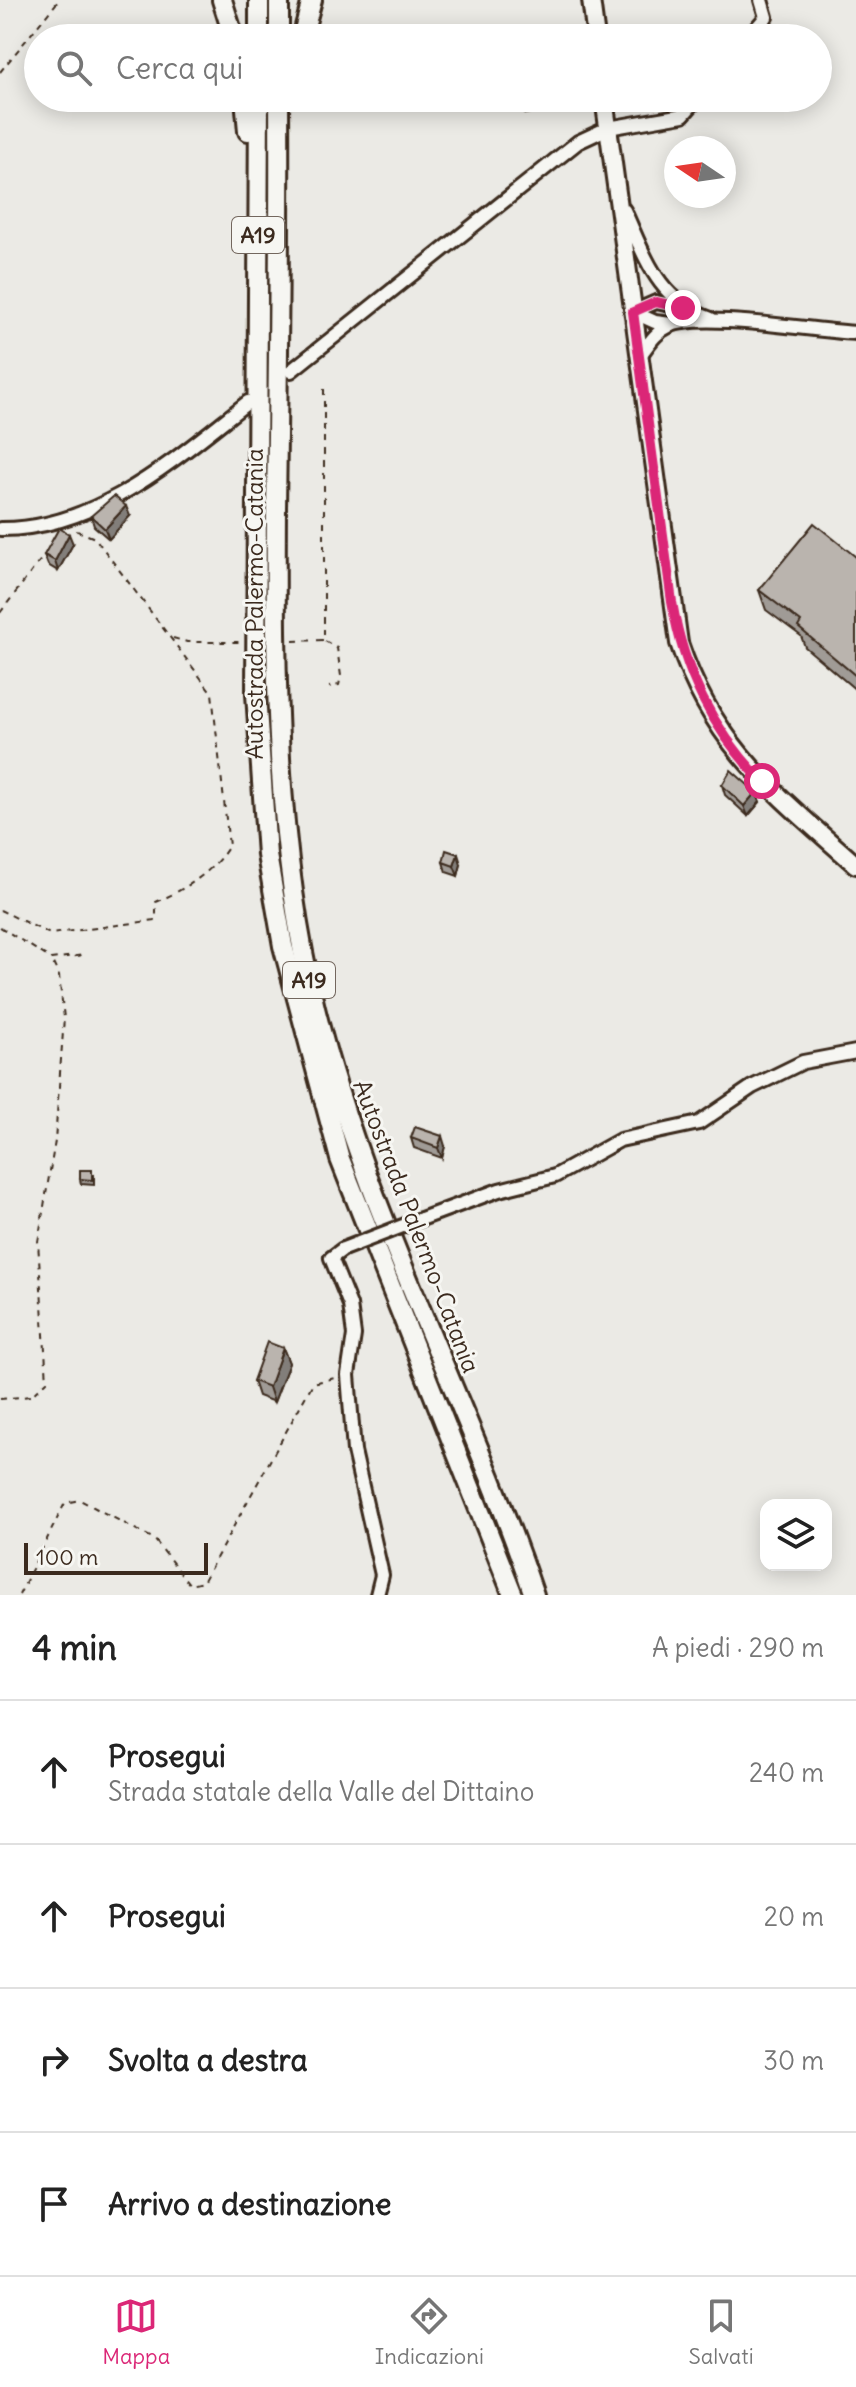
<!DOCTYPE html>
<html lang="it">
<head>
<meta charset="utf-8">
<style>
	:root { --surface:#fff; --page:#f6f6f6; --text:#222; --muted:#767676; --line:#e0e0e0; --accent:#db2777 }
	body { margin:0; font-family:Delius,sans-serif; background:var(--page); color:var(--text) }
	.controls { position:absolute; right:24px; bottom:24px; display:grid; overflow:hidden; border-radius:16px; box-shadow:0 4px 20px #0003 }
	.controls button { width:72px; height:72px; display:grid; place-items:center; padding:0; border:0; border-bottom:2px solid var(--line); background:var(--surface); color:var(--text); font:40px sans-serif }
	.compass { position:absolute; left:664px; top:136px; width:72px; height:72px; border-radius:50%; background:var(--surface); box-shadow:0 4px 20px #0003; rotate:283deg }
	.scale { position:absolute; left:24px; bottom:20px; width:184px; box-sizing:border-box; padding-left:8px; border:4px solid #3b2a1e; border-top:0; font-size:22px; line-height:28px; white-space:nowrap; color:#3b2a1e; -webkit-text-stroke:6px #f6f6f2; paint-order:stroke }
	.stop { position:absolute; width:24px; height:24px; margin:-18px; border:6px solid #db2777; border-radius:50%; background:#fff }
	.stop.end { background:#db2777; border-color:#fff; box-shadow:0 2px 8px #0008 }
	.list { margin:0; padding:0; list-style:none }
	h2 { display:flex; justify-content:space-between; align-items:center; height:104px; margin:0; padding:0 32px; font-size:34px }
	h2 small { font-size:26px; font-weight:400; color:var(--muted) }
	.list li { display:grid; grid-template-columns:52px 1fr auto; gap:24px; align-items:center; box-sizing:border-box; height:144px; padding:0 32px; border-top:2px solid var(--line) }
	.list b { display:block; font-size:30px; white-space:nowrap }
	.list p { margin:0; font-size:26px; white-space:nowrap; color:var(--muted) }
	.list em { font-size:26px; font-style:normal; color:var(--muted) }
	.icon { flex:none; width:44px; height:44px; fill:none; stroke:currentColor; stroke-width:2; stroke-linecap:round; stroke-linejoin:round }
	.map { position:relative; flex:none; width:856px; height:1595px; overflow:hidden }
	.search { position:absolute; background:var(--surface); box-shadow:0 4px 20px #0003; left:24px; right:24px; top:24px; height:88px; display:flex; align-items:center; gap:20px; box-sizing:border-box; padding:0 28px; border-radius:44px; color:var(--muted); font-size:30px }
	.sheet { height:680px; background:var(--surface) }
	nav { display:flex; justify-content:space-around; align-items:center; box-sizing:border-box; height:112px; border-top:2px solid var(--line); background:var(--surface); font-size:22px; color:var(--muted) }
	nav a { display:grid; justify-items:center; gap:4px }
	nav .on { color:var(--accent) }
	.map>svg:first-child { display:block }
	.lines { fill:none; stroke-linecap:round; stroke-linejoin:round }
	.minor-casing { stroke:#3b2a1e; stroke-width:18 }
	.major-casing { stroke:#3b2a1e; stroke-width:22 }
	.highway-casing { stroke:#3b2a1e; stroke-width:24 }
	.path { stroke:#3b2a1e; stroke-width:2; stroke-dasharray:6 6; stroke-linecap:butt }
	.minor { stroke:#f6f6f2; stroke-width:12 }
	.major { stroke:#f6f6f2; stroke-width:16 }
	.highway { stroke:#f6f6f2; stroke-width:18 }
	.minor-bridge-casing { stroke:#3b2a1e; stroke-width:18; stroke-linecap:butt }
	.minor-bridge { stroke:#f6f6f2; stroke-width:12 }
	.wall { fill:#a09b96; stroke:#3b2a1e; stroke-width:2 }
	.shaded-wall { fill:#827e7a; stroke:#3b2a1e; stroke-width:2 }
	.building { fill:#bab4ae; stroke:#3b2a1e; stroke-width:2 }
	.route { stroke:#db2777; stroke-width:10 }
	.labels { text-anchor:middle; dominant-baseline:central; stroke-width:6; stroke-linejoin:round; paint-order:stroke }
	.shield { fill:#f6f6f2; stroke:#73675e; stroke-width:2 }
	.shield-label { font-size:22px; font-weight:bold; fill:#3b2a1e }
	.street-label { font-size:24px; fill:#3b2a1e; stroke:#f6f6f2 }
</style>
</head>
<body>
<div class="map">
<svg width="856" height="1595" viewBox="0 0 856 1595">
	<rect width="100%" height="100%" fill="#ebeae5"/>
	<filter id="ink" filterUnits="userSpaceOnUse"><feTurbulence type="fractalNoise" baseFrequency=".0125" numOctaves="2"/><feDisplacementMap in="SourceGraphic" scale="16" xChannelSelector="R" yChannelSelector="G"/><feConvolveMatrix kernelMatrix="1 2 1 2 8 2 1 2 1" color-interpolation-filters="sRGB"/></filter>
	<g filter="url(#ink)">
		<g class="lines">
			<defs>
				<g id="minor">
					<path d="M748,38L766,17L761,0"/>
					<path d="M624,210C646,258 657,300 711,319"/>
					<path d="M671,324L655,322L633,312L656,302L680,307"/>
					<path d="M639,357C648,345 655,332 669,326C699,311 816,331 856,333"/>
					<path d="M291,371L578,142L608,128L683,115L698,98"/>
					<path d="M0,529C97,530 176,458 248,402"/>
					<path d="M421,1219L499,1190L555,1176L620,1140L699,1123L752,1087L803,1062L856,1052"/>
					<path d="M343,1249L331,1258L350,1305L354,1335L348,1375L354,1451L382,1575L377,1595"/>
				</g>
				<g id="major">
					<path d="M591,0L596,38"/>
					<path d="M604,98L679,643C714,748 777,794 856,865"/>
				</g>
				<g id="highway">
					<path d="M222,0L234,38"/>
					<path d="M279,0V38"/>
					<path d="M259,38V0"/>
					<path d="M302,38L312,0"/>
					<path d="M245,98L248,131"/>
					<path d="M259,98L256,694L267,855L283,946L340,1159L513,1595"/>
					<path d="M279,98C280,235 278,371 276,508C275,677 275,843 315,1008C365,1212 467,1397 534,1595"/>
				</g>
			</defs>
			<use href="#minor" class="minor-casing"/>
			<use href="#major" class="major-casing"/>
			<use href="#highway" class="highway-casing"/>
			<g class="path">
				<path d="M0,72L59,0"/>
				<path d="M0,613L45,554"/>
				<path d="M173,638L187,642H242"/>
				<path d="M293,641L324,640V388"/>
				<path d="M325,641L337,648L341,676L339,685L329,687"/>
				<path d="M0,910L50,934L156,920V902C184,890 213,872 229,846L212,693L95,538L72,529"/>
				<path d="M0,927L51,959L84,955"/>
				<path d="M0,1399L31,1396L47,1381L38,1242L55,1141L64,1018L59,976L51,959"/>
				<path d="M19,1595L65,1503L80,1500L154,1539L190,1585L203,1582L313,1383L335,1378"/>
			</g>
			<use href="#minor" class="minor"/>
			<use href="#major" class="major"/>
			<use href="#highway" class="highway"/>
			<defs>
				<path id="minor-bridge" d="M343,1249L421,1219"/>
			</defs>
			<use href="#minor-bridge" class="minor-bridge-casing"/>
			<use href="#minor-bridge" class="minor-bridge"/>
		</g>
		<g class="wall">
			<path d="M531,98L535,112L525,114L523,109Z"/>
			<path d="M91,516H130L109,539L94,526Z"/>
			<path d="M73,544L58,571L48,565L44,555Z"/>
			<path d="M856,557V690L805,647L801,636L766,610L759,590Z"/>
			<path d="M722,785L756,792L760,802L748,816L725,795Z"/>
			<path d="M443,862L461,864L458,876L446,872Z"/>
			<path d="M411,1138L445,1146L442,1158L414,1148Z"/>
			<path d="M94,1175V1185L81,1184L80,1179Z"/>
			<path d="M283,1348L289,1363L274,1402L258,1396L253,1381Z"/>
		</g>
		<g class="shaded-wall">
			<path d="M126,506L130,516L109,539L105,529Z"/>
			<path d="M69,534L73,544L58,571L55,561Z"/>
			<path d="M756,792L760,802L748,816L744,806Z"/>
			<path d="M458,854L461,864L458,876L454,866Z"/>
			<path d="M442,1136L445,1146L442,1158L438,1148Z"/>
			<path d="M283,1348L289,1363L274,1402L269,1387Z"/>
		</g>
		<g class="building">
			<path d="M531,98L533,107L523,109L521,99Z"/>
			<path d="M114,496L126,506L105,529L91,516Z"/>
			<path d="M814,523L856,557V676L798,627L801,622L759,590Z"/>
			<path d="M59,528L69,534L55,561L44,555Z"/>
			<path d="M731,770L756,792L744,806L722,785Z"/>
			<path d="M446,850L458,854L454,866L443,862Z"/>
			<path d="M415,1127L442,1136L438,1148L411,1138Z"/>
			<path d="M80,1170H92V1180L80,1179Z"/>
			<path d="M267,1342L283,1348L269,1387L253,1381Z"/>
		</g>
	</g>
	<g class="lines" filter="url(#ink)">
		<path class="route" d="M683,308L656,302L633,312L672,602C684,673 712,729 762,781"/>
	</g>
	<g class="labels">
		<g class="shield">
			<rect x="232" y="217" width="52" height="36" rx="6"/>
			<rect x="283" y="962" width="52" height="36" rx="6"/>
		</g>
		<g class="shield-label">
			<text x="258" y="235">A19</text>
			<text x="309" y="980">A19</text>
		</g>
		<g class="street-label">
			<text transform="translate(254 604) rotate(-90)">Autostrada Palermo-Catania</text>
			<text transform="translate(417 1226) rotate(69)">Autostrada Palermo-Catania</text>
		</g>
	</g>
</svg>
<div class="controls">
<button><svg class="icon" aria-label="layers" viewBox="0 0 24 24"><path d="M12 4l9 5-9 5-9-5zM3 14l9 5 9-5"/></svg></button>
</div>
<svg class="compass" viewBox="-18 -18 36 36"><path d="M0-13l5 13h-10z" fill="#e53935"/><path d="M0 13l5-13h-10z" fill="#767676"/></svg>
<div class="scale">100 m</div>
<div class="stop" style="left:762px;top:781px"></div>
<div class="stop end" style="left:683px;top:308px"></div>
<div class="search"><svg class="icon" aria-label="search" viewBox="0 0 24 24"><circle cx="10" cy="10" r="6"/><path d="M15 15l6 6"/></svg>Cerca qui</div>
</div>
<section class="sheet">
<h2>4 min<small>A piedi · 290 m</small></h2>
<ul class="list">
<li><svg class="icon" aria-label="ahead" viewBox="0 0 24 24"><path d="M12 20V5M6 11l6-6 6 6"/></svg><div><b>Prosegui</b><p>Strada statale della Valle del Dittaino</p></div><em>240 m</em></li>
<li><svg class="icon" aria-label="ahead" viewBox="0 0 24 24"><path d="M12 20V5M6 11l6-6 6 6"/></svg><div><b>Prosegui</b></div><em>20 m</em></li>
<li><svg class="icon" aria-label="right" viewBox="0 0 24 24"><path d="M7 20v-9h11M14 6l5 5-5 5"/></svg><div><b>Svolta a destra</b></div><em>30 m</em></li>
<li><svg class="icon" aria-label="arrive" viewBox="0 0 24 24"><path d="M6 21V4h12l-3 4 3 4H6"/></svg><div><b>Arrivo a destinazione</b></div></li>
</ul>
</section>
<nav>
<a class="on"><svg class="icon" aria-label="map" viewBox="0 0 24 24"><path d="M3 6l6-2 6 2 6-2v14l-6 2-6-2-6 2zM9 4v14M15 6v14"/></svg>Mappa</a>
<a><svg class="icon" aria-label="directions" viewBox="0 0 24 24"><path d="M12 3l9 9-9 9-9-9zM9 14v-3h6M13 9l2 2-2 2"/></svg>Indicazioni</a>
<a><svg class="icon" aria-label="saved" viewBox="0 0 24 24"><path d="M7 4h10v16l-5-4-5 4z"/></svg>Salvati</a>
</nav>
</body>
</html>
